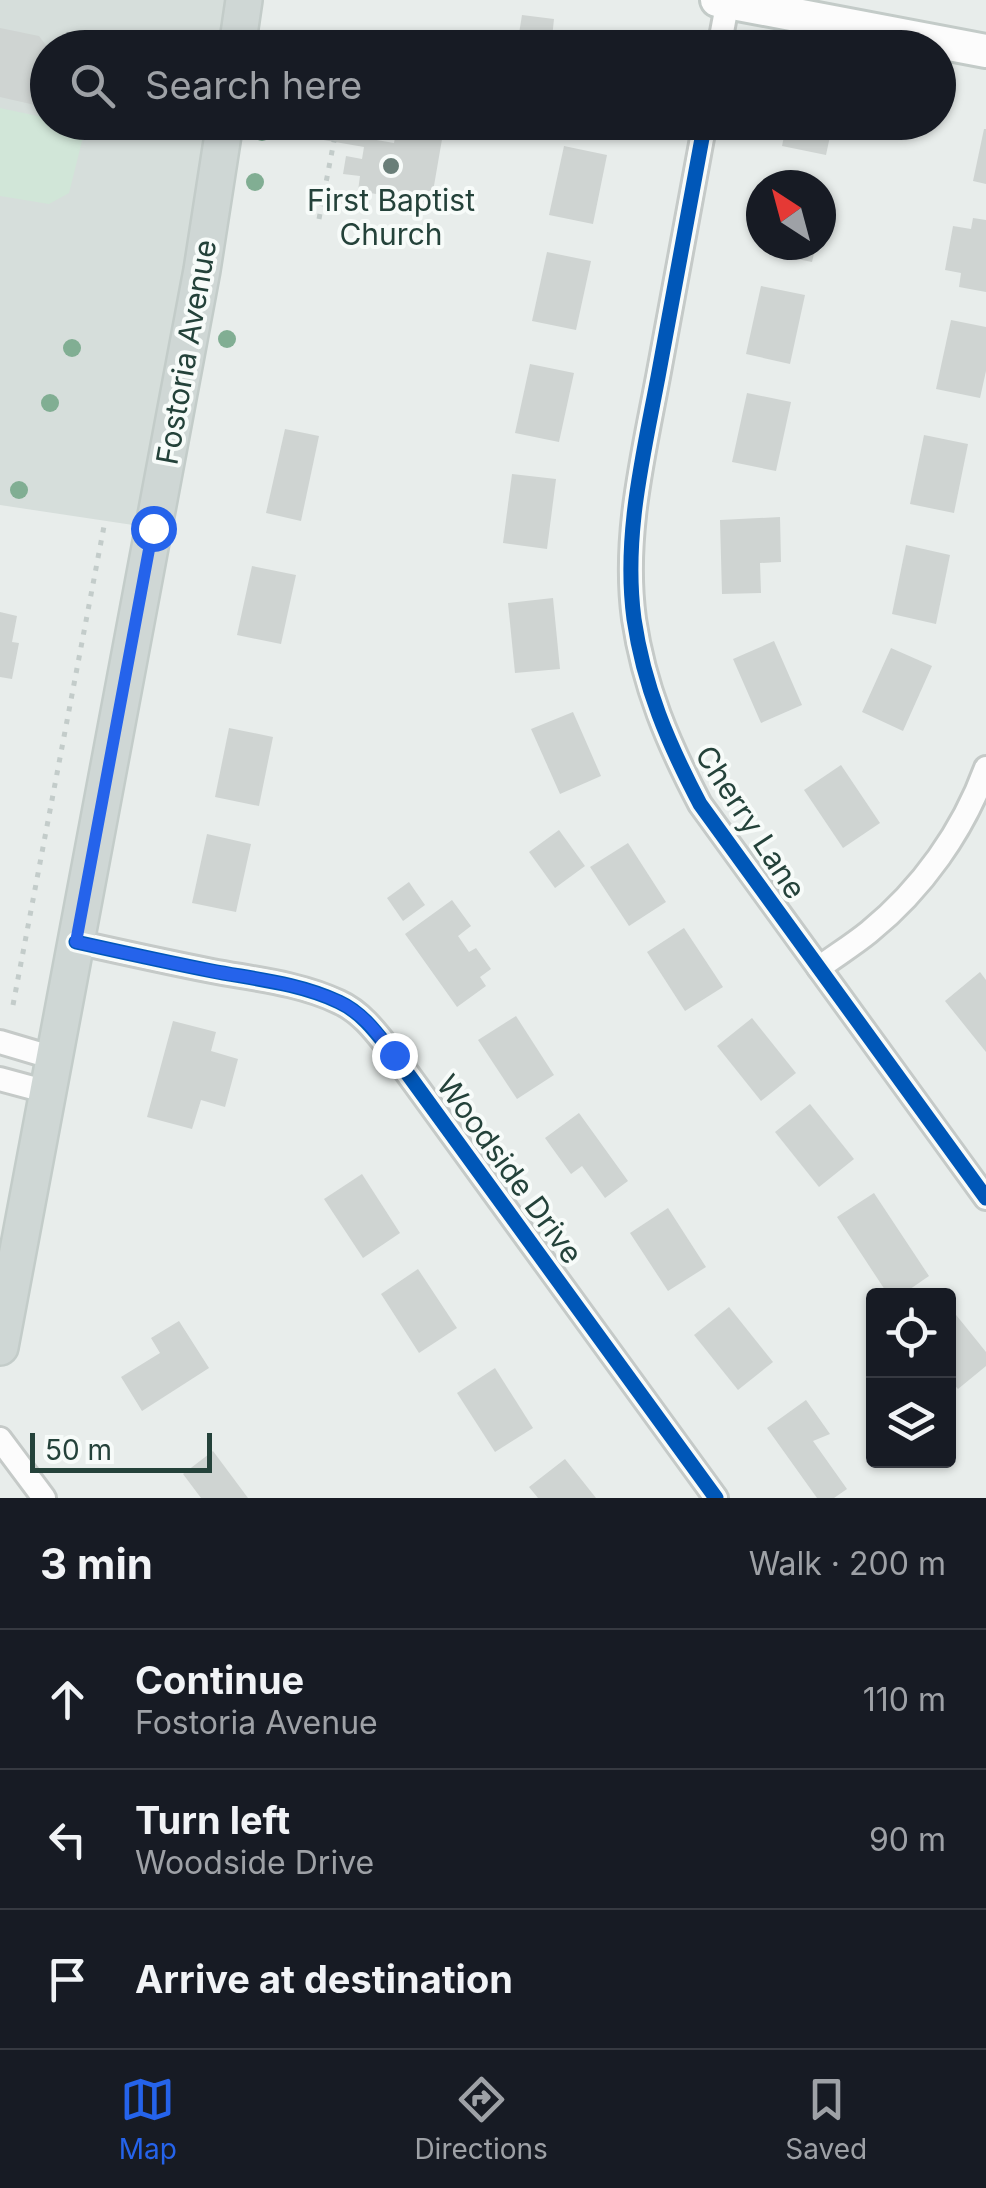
<!DOCTYPE html>
<html lang="en">
<head>
<meta charset="utf-8">
<style>
	:root { --surface:#171b24; --page:#242831; --text:#f1f3f6; --muted:#9ea1a6; --line:#363941; --accent:#2563eb }
	body { margin:0; font-family:Inter,sans-serif; background:var(--page); color:var(--text) }
	.controls { position:absolute; right:30px; bottom:30px; display:grid; overflow:hidden; border-radius:10px; box-shadow:0 2px 8px #0004 }
	.controls button { width:90px; height:90px; display:grid; place-items:center; padding:0; border:0; border-bottom:2px solid var(--line); background:var(--surface); color:var(--text); font:50px sans-serif }
	.compass { position:absolute; left:746px; top:170px; width:90px; height:90px; border-radius:50%; background:var(--surface); box-shadow:0 2px 8px #0004; rotate:324deg }
	.scale { position:absolute; left:30px; bottom:25px; width:182px; box-sizing:border-box; padding-left:10px; border:5px solid #24423a; border-top:0; font-size:28px; line-height:35px; white-space:nowrap; color:#24423a; -webkit-text-stroke:8px #f7fbf9; paint-order:stroke }
	.stop { position:absolute; width:30px; height:30px; margin:-22px; border:8px solid #2563eb; border-radius:50%; background:#fff }
	.stop.end { background:#2563eb; border-color:#fff; box-shadow:0 2px 10px #0008 }
	.list { margin:0; padding:0; list-style:none }
	h2 { display:flex; justify-content:space-between; align-items:center; height:130px; margin:0; padding:0 40px; font-size:42px }
	h2 small { font-size:32px; font-weight:400; color:var(--muted) }
	.list li { display:grid; grid-template-columns:65px 1fr auto; gap:30px; align-items:center; box-sizing:border-box; height:140px; padding:0 40px; border-top:2px solid var(--line) }
	.list b { display:block; font-size:38px; white-space:nowrap }
	.list p { margin:0; font-size:32px; white-space:nowrap; color:var(--muted) }
	.list em { font-size:32px; font-style:normal; color:var(--muted) }
	.icon { flex:none; width:55px; height:55px; fill:none; stroke:currentColor; stroke-width:2; stroke-linecap:round; stroke-linejoin:round }
	.map { position:relative; flex:none; width:986px; height:1498px; overflow:hidden }
	.search { position:absolute; background:var(--surface); box-shadow:0 2px 8px #0004; left:30px; right:30px; top:30px; height:110px; display:flex; align-items:center; gap:25px; box-sizing:border-box; padding:0 35px; border-radius:55px; color:var(--muted); font-size:38px }
	.sheet { height:550px; background:var(--surface) }
	nav { display:flex; justify-content:space-around; align-items:center; box-sizing:border-box; height:140px; border-top:2px solid var(--line); background:var(--surface); font-size:28px; color:var(--muted) }
	nav a { display:grid; justify-items:center; gap:5px }
	nav .on { color:var(--accent) }
	.map>svg:first-child { display:block }
	.built { fill:#d6dedb }
	.green { fill:#d1e6d8 }
	.building { fill:#cfd4d2 }
	.lines { fill:none; stroke-linecap:round; stroke-linejoin:round }
	.street-casing { stroke:#c5cac8; stroke-width:28 }
	.secondary-casing { stroke:#c3cbc8; stroke-width:38 }
	.primary-casing { stroke:#c3ccc9; stroke-width:40 }
	.path { stroke:#c3ccca; stroke-width:5; stroke-dasharray:5 8; stroke-linecap:butt }
	.street { stroke:#fcfcfc; stroke-width:22 }
	.secondary { stroke:#fcfcfc; stroke-width:32 }
	.primary { stroke:#cfd7d5; stroke-width:35 }
	.cycleway-casing { stroke:#f7fbf9; stroke-width:21 }
	.cycleway { stroke:#0057b8; stroke-width:15 }
	.tree { fill:#81ae93 }
	.route { stroke:#2563eb; stroke-width:12 }
	.poi-dot { fill:#697e78; stroke:#f7fbf9; stroke-width:4 }
	.labels { text-anchor:middle; dominant-baseline:central; stroke-width:8; stroke-linejoin:round; paint-order:stroke }
	.poi-label { font-size:30px; fill:#24423a; stroke:#f7fbf9 }
	.street-label { font-size:30px; fill:#24423a; stroke:#f7fbf9 }
</style>
</head>
<body>
<div class="map">
<svg width="986" height="1498" viewBox="0 0 986 1498">
	<rect width="100%" height="100%" fill="#e8edeb"/>
	<path class="built" d="M0,0H252L243,47L48,48V122L229,123L153,528L0,505Z"/>
	<path class="green" d="M0,108L47,118L48,122L81,125L84,133L69,193L49,204L0,196Z"/>
	<g class="building">
		<path d="M522,15L554,19L551,48L517,46Z"/>
		<path d="M0,28L39,36L48,48V108L0,97Z"/>
		<path d="M315,122H362L359,137L394,143L398,122H445L431,203L358,191L360,176L343,174L346,156L362,159L364,147L312,138Z"/>
		<path d="M787,122H833L826,155L782,146Z"/>
		<path d="M984,129H986V184L973,181Z"/>
		<path d="M564,146L607,155L593,224L549,215Z"/>
		<path d="M973,218L986,220V292L959,287L961,273L945,270L953,226L971,229Z"/>
		<path d="M770,245H816L812,262L768,253Z"/>
		<path d="M547,252L591,261L576,330L532,321Z"/>
		<path d="M761,286L805,295L790,364L746,354Z"/>
		<path d="M951,320L986,327V371L980,398L936,389Z"/>
		<path d="M530,364L574,373L559,442L515,433Z"/>
		<path d="M747,393L791,402L776,471L732,462Z"/>
		<path d="M285,429L319,436L301,521L266,513Z"/>
		<path d="M924,435L968,444L954,513L910,504Z"/>
		<path d="M512,474L556,479L547,549L503,543Z"/>
		<path d="M780,517L781,562L760,563L761,593L722,594L720,520Z"/>
		<path d="M906,545L950,555L936,624L892,614Z"/>
		<path d="M252,566L296,575L281,644L237,635Z"/>
		<path d="M553,598L560,669L515,673L508,603Z"/>
		<path d="M0,612L17,616L12,642L19,643L12,679L0,677Z"/>
		<path d="M774,641L802,705L761,723L733,659Z"/>
		<path d="M891,648L932,666L903,731L862,712Z"/>
		<path d="M573,712L601,776L560,794L531,729Z"/>
		<path d="M229,728L273,737L259,806L215,797Z"/>
		<path d="M841,765L880,823L843,848L804,790Z"/>
		<path d="M559,830L585,866L555,888L529,852Z"/>
		<path d="M207,834L251,844L236,912L192,903Z"/>
		<path d="M628,843L666,902L629,926L590,867Z"/>
		<path d="M409,882L425,905L403,921L387,898Z"/>
		<path d="M452,900L471,926L458,936L469,952L476,948L491,969L480,977L486,986L457,1007L405,934Z"/>
		<path d="M684,928L723,987L685,1011L647,952Z"/>
		<path d="M980,972L986,980V1052L945,1001Z"/>
		<path d="M516,1016L554,1075L517,1099L478,1040Z"/>
		<path d="M752,1018L796,1073L761,1101L717,1046Z"/>
		<path d="M173,1021L216,1032L211,1051L238,1059L225,1107L201,1100L192,1129L147,1117Z"/>
		<path d="M810,1104L854,1159L819,1187L775,1132Z"/>
		<path d="M579,1113L628,1181L605,1198L582,1166L571,1174L545,1138Z"/>
		<path d="M362,1174L400,1233L363,1258L324,1199Z"/>
		<path d="M874,1193L929,1276L900,1296H889L837,1217Z"/>
		<path d="M668,1208L706,1267L668,1291L630,1233Z"/>
		<path d="M418,1269L457,1328L419,1353L381,1294Z"/>
		<path d="M948,1305L986,1352V1366L958,1389L948,1378Z"/>
		<path d="M729,1307L773,1362L738,1390L694,1335Z"/>
		<path d="M179,1321L209,1368L142,1411L121,1377L160,1353L151,1338Z"/>
		<path d="M495,1368L533,1428L495,1452L457,1393Z"/>
		<path d="M806,1400L830,1434L813,1441L847,1489L834,1498H817L767,1428Z"/>
		<path d="M213,1451L248,1498H201L183,1474Z"/>
		<path d="M565,1459L596,1498H538L529,1487Z"/>
	</g>
	<g class="lines">
		<defs>
			<g id="street">
				<path d="M719,48L728,0"/>
				<path d="M705,122C689,207 673,292 658,377C643,457 623,537 634,619C644,687 668,743 700,804L986,1198"/>
				<path d="M76,942C121,952 166,962 212,971C254,979 299,983 339,1002C363,1013 378,1035 394,1055L716,1498"/>
				<path d="M819,968C835,956 853,945 869,932C922,889 963,831 986,768"/>
				<path d="M0,1042L54,1058"/>
				<path d="M0,1079L48,1092"/>
				<path d="M0,1439L44,1498"/>
			</g>
			<path id="secondary" d="M717,0L986,51"/>
			<g id="primary">
				<path d="M237,48L244,0"/>
				<path d="M0,1347L202,270L225,122"/>
			</g>
		</defs>
		<use href="#street" class="street-casing"/>
		<use href="#secondary" class="secondary-casing"/>
		<use href="#primary" class="primary-casing"/>
		<g class="path">
			<path d="M319,219L334,141"/>
			<path d="M13,1005L105,521"/>
		</g>
		<use href="#street" class="street"/>
		<use href="#secondary" class="secondary"/>
		<use href="#primary" class="primary"/>
		<defs>
			<g id="cycleway">
				<path d="M705,122C689,207 673,292 658,377C643,457 623,537 634,619C644,687 668,743 700,804L986,1198"/>
				<path d="M76,942C121,952 166,962 212,971C254,979 299,983 339,1002C363,1013 378,1035 394,1055L716,1498"/>
			</g>
		</defs>
		<use href="#cycleway" class="cycleway-casing"/>
		<use href="#cycleway" class="cycleway"/>
	</g>
	<g class="tree">
		<circle cx="262" cy="132" r="9"/>
		<circle cx="255" cy="182" r="9"/>
		<circle cx="227" cy="339" r="9"/>
		<circle cx="72" cy="348" r="9"/>
		<circle cx="50" cy="403" r="9"/>
		<circle cx="19" cy="490" r="9"/>
	</g>
	<g class="lines">
		<path class="route" d="M153,528L76,942C121,952 166,962 212,971C254,979 299,983 339,1002C363,1013 378,1034 394,1055"/>
	</g>
	<circle class="poi-dot" cx="391" cy="166" r="10"/>
	<g class="labels">
		<g class="poi-label">
			<text x="391" y="200">First Baptist<tspan x="391" dy="34">Church</tspan></text>
		</g>
		<g class="street-label">
			<text transform="translate(186 352) rotate(-80)">Fostoria Avenue</text>
			<text transform="translate(751 822) rotate(57)">Cherry Lane</text>
			<text transform="translate(510 1169) rotate(54)">Woodside Drive</text>
		</g>
	</g>
</svg>
<div class="controls">
<button><svg class="icon" aria-label="locate" viewBox="0 0 24 24"><circle cx="12" cy="12" r="6"/><path d="M12 2v4M12 18v4M2 12h4M18 12h4"/></svg></button>
<button><svg class="icon" aria-label="layers" viewBox="0 0 24 24"><path d="M12 4l9 5-9 5-9-5zM3 14l9 5 9-5"/></svg></button>
</div>
<svg class="compass" viewBox="-18 -18 36 36"><path d="M0-13l5 13h-10z" fill="#e53935"/><path d="M0 13l5-13h-10z" fill="#9ea1a6"/></svg>
<div class="scale">50 m</div>
<div class="stop" style="left:153px;top:528px"></div>
<div class="stop end" style="left:394px;top:1055px"></div>
<div class="search"><svg class="icon" aria-label="search" viewBox="0 0 24 24"><circle cx="10" cy="10" r="6"/><path d="M15 15l6 6"/></svg>Search here</div>
</div>
<section class="sheet">
<h2>3 min<small>Walk · 200 m</small></h2>
<ul class="list">
<li><svg class="icon" aria-label="ahead" viewBox="0 0 24 24"><path d="M12 20V5M6 11l6-6 6 6"/></svg><div><b>Continue</b><p>Fostoria Avenue</p></div><em>110 m</em></li>
<li><svg class="icon" aria-label="left" viewBox="0 0 24 24"><path d="M17 20v-9H6M10 6l-5 5 5 5"/></svg><div><b>Turn left</b><p>Woodside Drive</p></div><em>90 m</em></li>
<li><svg class="icon" aria-label="arrive" viewBox="0 0 24 24"><path d="M6 21V4h12l-3 4 3 4H6"/></svg><div><b>Arrive at destination</b></div></li>
</ul>
</section>
<nav>
<a class="on"><svg class="icon" aria-label="map" viewBox="0 0 24 24"><path d="M3 6l6-2 6 2 6-2v14l-6 2-6-2-6 2zM9 4v14M15 6v14"/></svg>Map</a>
<a><svg class="icon" aria-label="directions" viewBox="0 0 24 24"><path d="M12 3l9 9-9 9-9-9zM9 14v-3h6M13 9l2 2-2 2"/></svg>Directions</a>
<a><svg class="icon" aria-label="saved" viewBox="0 0 24 24"><path d="M7 4h10v16l-5-4-5 4z"/></svg>Saved</a>
</nav>
</body>
</html>
